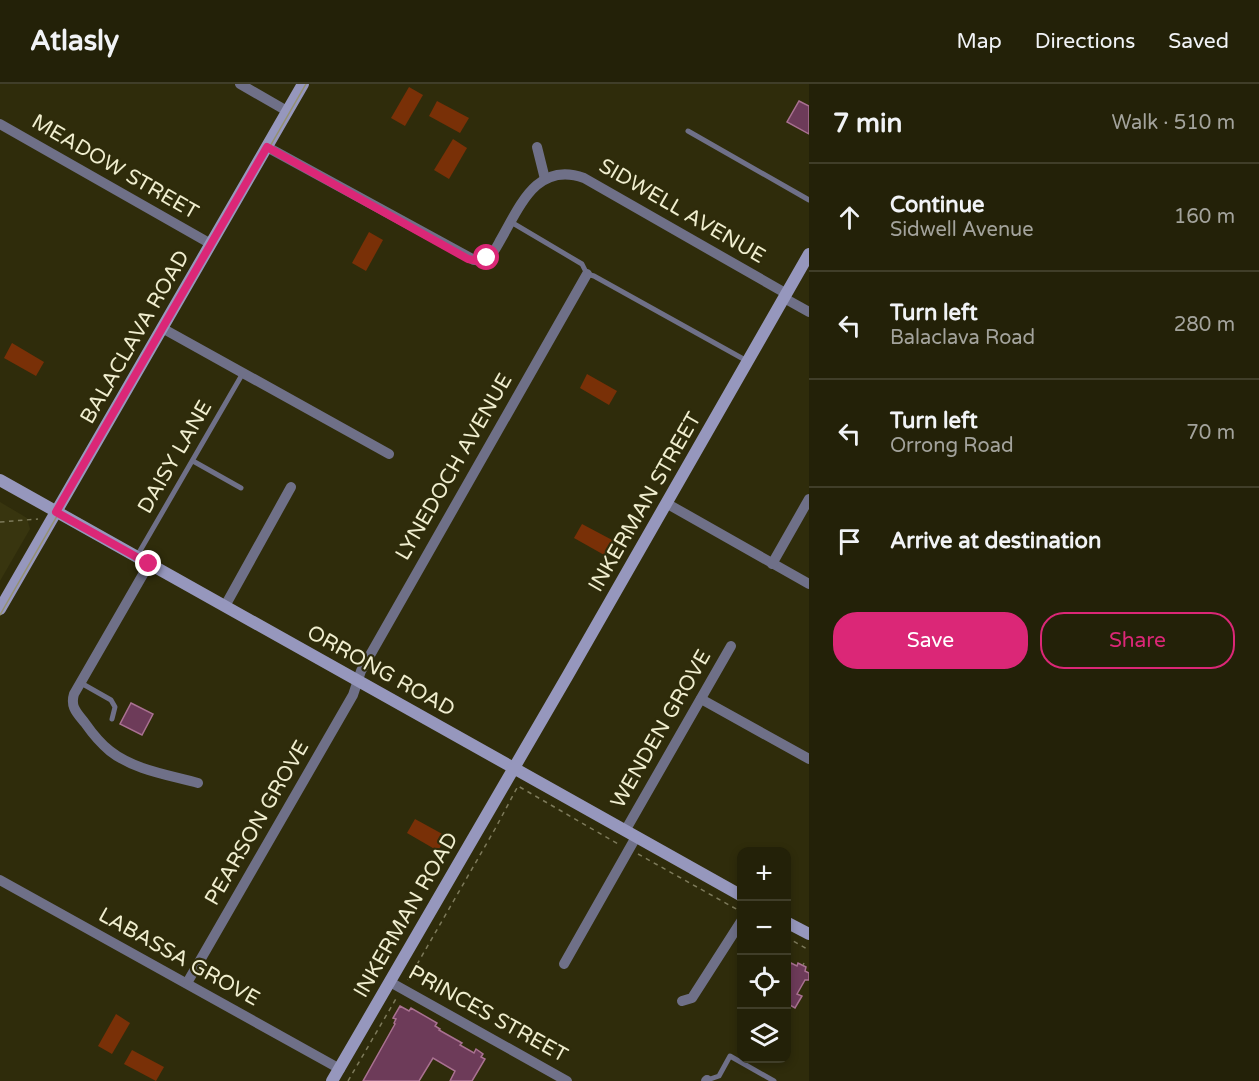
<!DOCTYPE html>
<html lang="en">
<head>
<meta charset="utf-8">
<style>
	:root { --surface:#232108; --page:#2b2912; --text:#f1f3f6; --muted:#a3a39c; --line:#403e29; --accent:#db2777 }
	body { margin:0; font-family:"Varela Round",sans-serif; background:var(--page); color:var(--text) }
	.controls { position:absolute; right:18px; bottom:18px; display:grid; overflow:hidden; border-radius:12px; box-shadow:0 3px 9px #0003 }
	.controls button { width:54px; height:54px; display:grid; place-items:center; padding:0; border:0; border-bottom:2px solid var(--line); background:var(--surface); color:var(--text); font:30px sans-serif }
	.stop { position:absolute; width:18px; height:18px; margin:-14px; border:4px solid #db2777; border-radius:50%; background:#fff }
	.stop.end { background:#db2777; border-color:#fff; box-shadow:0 2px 6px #0008 }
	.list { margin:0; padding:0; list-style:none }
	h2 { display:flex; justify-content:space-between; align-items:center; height:78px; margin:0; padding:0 24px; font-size:26px }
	h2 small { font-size:20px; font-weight:400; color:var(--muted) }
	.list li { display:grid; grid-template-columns:39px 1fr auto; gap:18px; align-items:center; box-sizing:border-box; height:108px; padding:0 24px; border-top:2px solid var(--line) }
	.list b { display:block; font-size:22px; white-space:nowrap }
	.list p { margin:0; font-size:20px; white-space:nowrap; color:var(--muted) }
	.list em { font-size:20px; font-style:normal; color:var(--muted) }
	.actions { display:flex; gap:12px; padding:18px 24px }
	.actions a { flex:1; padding:14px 0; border:2px solid var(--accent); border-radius:24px; text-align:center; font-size:21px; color:var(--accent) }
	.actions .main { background:var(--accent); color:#fff }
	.icon { flex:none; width:33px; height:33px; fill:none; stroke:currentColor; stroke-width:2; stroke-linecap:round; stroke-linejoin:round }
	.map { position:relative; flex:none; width:809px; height:997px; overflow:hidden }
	header { display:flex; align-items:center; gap:36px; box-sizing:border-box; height:84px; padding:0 30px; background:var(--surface); border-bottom:2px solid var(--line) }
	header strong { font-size:28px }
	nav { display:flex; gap:33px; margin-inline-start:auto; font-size:21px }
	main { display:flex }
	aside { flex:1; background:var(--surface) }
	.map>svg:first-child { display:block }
	.built { fill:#38350f }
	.green { fill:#793007 }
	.building { fill:#6d3b59; stroke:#a97191; stroke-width:1.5 }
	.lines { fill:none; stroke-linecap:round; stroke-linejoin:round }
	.path { stroke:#7d7a5a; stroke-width:1.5; stroke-dasharray:4.5 4.5; stroke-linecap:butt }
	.lane { stroke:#6f7088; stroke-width:5 }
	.street { stroke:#6f7088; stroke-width:10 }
	.secondary { stroke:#9697bd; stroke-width:12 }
	.tram { stroke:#949171; stroke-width:1.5 }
	.route { stroke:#db2777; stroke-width:8 }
	.labels { text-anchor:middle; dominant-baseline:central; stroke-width:4.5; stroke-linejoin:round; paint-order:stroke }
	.street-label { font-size:21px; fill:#f0eecf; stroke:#2f2c0b }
</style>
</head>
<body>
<header>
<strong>Atlasly</strong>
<nav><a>Map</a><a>Directions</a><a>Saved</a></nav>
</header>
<main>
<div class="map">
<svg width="809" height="997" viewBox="0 0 809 997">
	<rect width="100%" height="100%" fill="#2f2c0b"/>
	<path class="built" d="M0,418L27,434L30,445L0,497Z"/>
	<g class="green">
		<path d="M409,3L423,11L405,42L391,34Z"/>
		<path d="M437,17L469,34L460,49L429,32Z"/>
		<path d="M453,55L467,64L449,95L434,86Z"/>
		<path d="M369,148L383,156L366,187L352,179Z"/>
		<path d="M12,259L44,278L36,292L4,274Z"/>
		<path d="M587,290L617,307L609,321L580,304Z"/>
		<path d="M582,440L614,457L606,472L574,454Z"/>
		<path d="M415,735L446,752L438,767L407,749Z"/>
		<path d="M116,930L130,939L112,970L98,962Z"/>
		<path d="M132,966L164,983L156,997L124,980Z"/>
	</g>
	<g class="building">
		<path d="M799,17L809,22V50L787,38Z"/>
		<path d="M131,619L153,630L142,651L120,640Z"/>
		<path d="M791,879L797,882L798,879L806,883L805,887L809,889V896H805L797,910L802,912L795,924L790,921L786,922V892Z"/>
		<path d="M400,922L409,927L411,924L437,939L435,942L440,945L439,946L462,959L460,961L474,969L476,965L483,970L481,973L485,975L472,997H450L455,987L433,974L419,997H363L395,940L394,939L396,935L393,934Z"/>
	</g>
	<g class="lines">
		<g class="path">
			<path d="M0,438L38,435"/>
			<path d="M638,770L738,826"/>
			<path d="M786,853L809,866"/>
			<path d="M803,881L804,879"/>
			<path d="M408,896L495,745L518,702L620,761"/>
			<path d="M348,997L397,913"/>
		</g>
		<g class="lane">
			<path d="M688,47L809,116"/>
			<path d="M511,138L582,180L587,190L594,192L747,277"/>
			<path d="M193,377L241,404"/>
			<path d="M137,472L243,289"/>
			<path d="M81,599L111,616L115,623L112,635"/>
			<path d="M707,996L719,992L730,972L774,997"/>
		</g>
		<g class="street">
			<path d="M240,0L287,27"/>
			<path d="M0,40L211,160"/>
			<path d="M267,63L474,176C478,177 483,177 487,174C494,170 497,162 501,155C520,122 537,77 584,94L787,210"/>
			<path d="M537,63L545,95"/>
			<path d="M784,214L809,228"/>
			<path d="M162,244L389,370"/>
			<path d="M666,419L809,500"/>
			<path d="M149,480L74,610C70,623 77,629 85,639C92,649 100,659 110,667C134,686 169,691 198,699"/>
			<path d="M772,480L809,415"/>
			<path d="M225,522L291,403"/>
			<path d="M701,615L809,675"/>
			<path d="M625,747L731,562"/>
			<path d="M0,796L340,985"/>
			<path d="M564,880L636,753"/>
			<path d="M390,898L567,997"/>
			<path d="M187,899L353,611L361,587L587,190"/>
			<path d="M682,917L692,914L742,836"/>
			<path d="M706,997L707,996"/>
		</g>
		<g class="secondary">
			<path d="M0,396L742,812"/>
			<path d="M0,525L303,0"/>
			<path d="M786,838L809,850"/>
			<path d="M332,997L568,591L809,170"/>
		</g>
		<path class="tram" d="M0,531L306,0"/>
	</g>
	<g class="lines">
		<path class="route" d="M149,480L56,428L267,63L468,175L478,177L487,174"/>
	</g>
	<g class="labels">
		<g class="street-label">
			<text transform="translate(115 83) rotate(30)">MEADOW STREET</text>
			<text transform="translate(682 127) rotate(30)">SIDWELL AVENUE</text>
			<text transform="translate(135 253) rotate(-60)">BALACLAVA ROAD</text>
			<text transform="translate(175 373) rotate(-60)">DAISY LANE</text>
			<text transform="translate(454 383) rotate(-60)">LYNEDOCH AVENUE</text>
			<text transform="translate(645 418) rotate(-60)">INKERMAN STREET</text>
			<text transform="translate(381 587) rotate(29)">ORRONG ROAD</text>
			<text transform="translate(661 645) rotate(-60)">WENDEN GROVE</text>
			<text transform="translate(257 739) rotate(-60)">PEARSON GROVE</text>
			<text transform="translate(406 831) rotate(-60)">INKERMAN ROAD</text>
			<text transform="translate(179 873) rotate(29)">LABASSA GROVE</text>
			<text transform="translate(488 930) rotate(29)">PRINCES STREET</text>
		</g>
	</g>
</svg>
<div class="controls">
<button>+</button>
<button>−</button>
<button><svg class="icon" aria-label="locate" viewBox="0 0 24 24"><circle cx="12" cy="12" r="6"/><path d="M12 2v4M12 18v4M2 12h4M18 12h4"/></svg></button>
<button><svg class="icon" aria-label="layers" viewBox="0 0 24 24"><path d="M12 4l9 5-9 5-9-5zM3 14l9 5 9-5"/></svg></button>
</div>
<div class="stop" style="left:487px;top:174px"></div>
<div class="stop end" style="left:149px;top:480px"></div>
</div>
<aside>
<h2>7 min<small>Walk · 510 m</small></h2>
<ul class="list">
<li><svg class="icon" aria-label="ahead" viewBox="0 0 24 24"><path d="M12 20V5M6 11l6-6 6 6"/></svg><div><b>Continue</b><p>Sidwell Avenue</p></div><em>160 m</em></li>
<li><svg class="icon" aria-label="left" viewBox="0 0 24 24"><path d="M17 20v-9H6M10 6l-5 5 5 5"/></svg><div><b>Turn left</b><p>Balaclava Road</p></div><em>280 m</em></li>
<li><svg class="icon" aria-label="left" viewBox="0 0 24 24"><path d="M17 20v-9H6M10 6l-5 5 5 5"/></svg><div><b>Turn left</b><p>Orrong Road</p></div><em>70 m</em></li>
<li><svg class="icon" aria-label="arrive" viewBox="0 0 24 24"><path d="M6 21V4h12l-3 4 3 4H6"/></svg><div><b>Arrive at destination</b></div></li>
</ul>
<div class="actions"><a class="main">Save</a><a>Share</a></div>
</aside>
</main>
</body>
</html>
